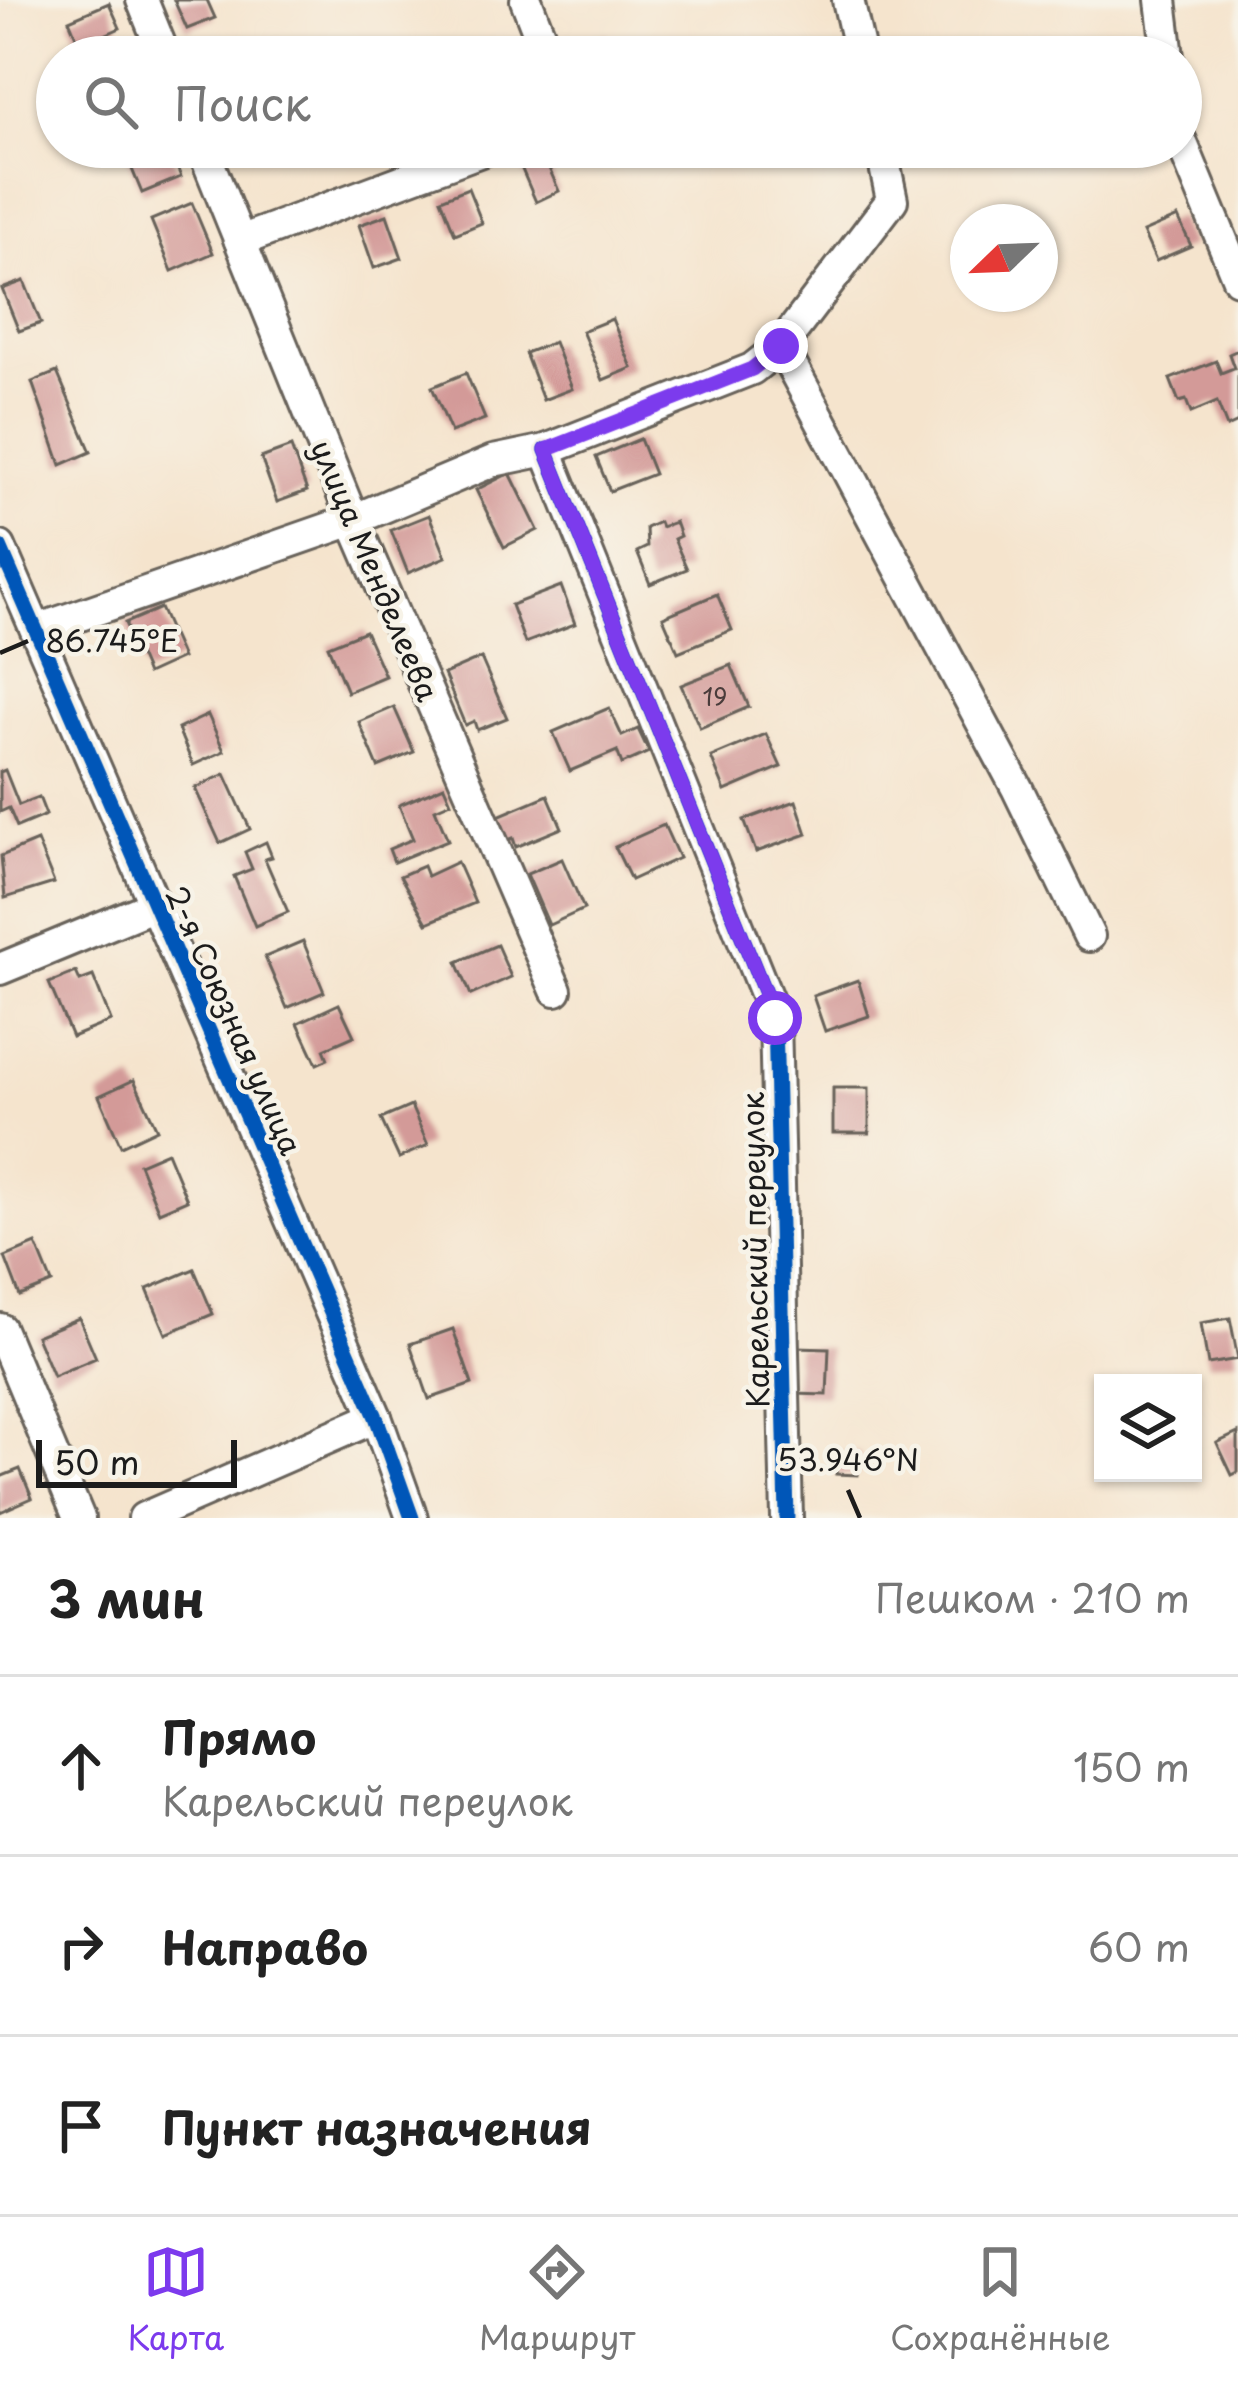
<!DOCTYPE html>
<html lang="ru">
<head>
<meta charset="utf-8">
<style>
	:root { --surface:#fff; --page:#f2f2f2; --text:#222; --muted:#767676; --line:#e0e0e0; --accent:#7c3aed }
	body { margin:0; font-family:"Playpen Sans",sans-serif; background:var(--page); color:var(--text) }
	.controls { position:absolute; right:36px; bottom:36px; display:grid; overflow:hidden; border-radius:0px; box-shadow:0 3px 9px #0004 }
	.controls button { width:108px; height:108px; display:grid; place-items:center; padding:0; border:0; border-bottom:3px solid var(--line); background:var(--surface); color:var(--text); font:60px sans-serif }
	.compass { position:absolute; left:950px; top:204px; width:108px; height:108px; border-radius:50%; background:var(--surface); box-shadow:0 3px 9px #0004; rotate:247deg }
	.scale { position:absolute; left:36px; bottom:30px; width:201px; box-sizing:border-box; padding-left:12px; border:6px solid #1c1c1c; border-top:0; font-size:33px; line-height:42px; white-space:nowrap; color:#1c1c1c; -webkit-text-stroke:9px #f7f3e8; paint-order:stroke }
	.stop { position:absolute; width:36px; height:36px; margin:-27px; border:9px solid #7c3aed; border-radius:50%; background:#fff }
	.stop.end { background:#7c3aed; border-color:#fff; box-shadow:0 3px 12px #0008 }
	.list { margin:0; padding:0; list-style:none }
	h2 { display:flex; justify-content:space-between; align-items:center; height:156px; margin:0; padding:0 48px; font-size:51px }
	h2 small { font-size:39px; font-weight:400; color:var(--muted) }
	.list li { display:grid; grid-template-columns:78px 1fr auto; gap:36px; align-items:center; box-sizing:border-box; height:180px; padding:0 48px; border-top:3px solid var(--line) }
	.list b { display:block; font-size:45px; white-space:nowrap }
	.list p { margin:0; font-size:39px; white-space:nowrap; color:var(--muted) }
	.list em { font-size:39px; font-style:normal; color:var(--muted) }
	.icon { flex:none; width:66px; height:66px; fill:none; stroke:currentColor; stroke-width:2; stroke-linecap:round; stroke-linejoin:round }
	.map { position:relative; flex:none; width:1238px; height:1518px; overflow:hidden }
	.search { position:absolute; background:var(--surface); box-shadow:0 3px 9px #0004; left:36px; right:36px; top:36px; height:132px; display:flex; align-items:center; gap:30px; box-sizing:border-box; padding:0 42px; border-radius:66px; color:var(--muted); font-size:45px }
	.sheet { height:696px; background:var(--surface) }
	nav { display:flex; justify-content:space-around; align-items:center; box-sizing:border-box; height:168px; border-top:3px solid var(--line); background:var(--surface); font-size:33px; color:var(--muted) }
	nav a { display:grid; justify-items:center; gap:6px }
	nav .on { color:var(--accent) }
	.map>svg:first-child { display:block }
	.building { fill:#d39a98 }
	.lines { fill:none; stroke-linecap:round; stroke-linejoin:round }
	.street-casing { stroke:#68625a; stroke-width:36 }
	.street { stroke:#fff; stroke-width:30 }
	.cycleway-casing { stroke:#f7f3e8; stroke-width:22 }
	.cycleway { stroke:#0057b8; stroke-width:15 }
	.route { stroke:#7c3aed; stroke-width:15 }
	.ticks { fill:none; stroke:#1c1c1c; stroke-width:4.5 }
	.labels { text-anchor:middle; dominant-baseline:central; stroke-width:9; stroke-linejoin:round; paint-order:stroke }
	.number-label { font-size:24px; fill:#4a3c3b }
	.street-label { font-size:30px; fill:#1c1c1c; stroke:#f7f3e8 }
	.ticks-label { font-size:30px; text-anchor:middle; fill:#1c1c1c; stroke:#f7f3e8; stroke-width:9; stroke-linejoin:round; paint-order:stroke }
</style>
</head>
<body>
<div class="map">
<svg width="1238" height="1518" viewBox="0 0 1238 1518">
	<rect width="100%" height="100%" fill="#f7f3e8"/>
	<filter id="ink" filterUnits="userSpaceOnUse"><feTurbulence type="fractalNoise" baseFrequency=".00833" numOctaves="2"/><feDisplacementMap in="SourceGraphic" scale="24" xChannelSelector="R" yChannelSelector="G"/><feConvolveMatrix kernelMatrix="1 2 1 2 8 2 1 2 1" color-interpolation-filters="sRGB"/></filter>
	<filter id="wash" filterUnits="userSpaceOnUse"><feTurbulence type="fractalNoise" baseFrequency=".004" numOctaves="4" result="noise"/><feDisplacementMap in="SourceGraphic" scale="48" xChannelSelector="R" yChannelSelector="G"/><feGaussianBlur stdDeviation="2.7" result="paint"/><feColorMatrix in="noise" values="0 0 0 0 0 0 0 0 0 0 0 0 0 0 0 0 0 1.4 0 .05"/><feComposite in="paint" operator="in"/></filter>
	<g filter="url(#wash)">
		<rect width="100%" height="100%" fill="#f5e4cd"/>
		<g id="blocks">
			<g class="building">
				<path d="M174,0H207L215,18L187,29Z"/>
				<path d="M109,3L120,28L80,46L69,20Z"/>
				<path d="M606,34L616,57H578L573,47Z"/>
				<path d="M153,147L160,152L169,148L181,177L142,193L127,157Z"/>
				<path d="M544,157L559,191L536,202L521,167Z"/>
				<path d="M468,188L482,223L455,234L441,199Z"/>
				<path d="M192,203L213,253L172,271L151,220Z"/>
				<path d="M387,215L402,258L374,268L359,225Z"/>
				<path d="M1178,217L1191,246L1156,261L1143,232Z"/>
				<path d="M24,281L41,323L19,331L2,289Z"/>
				<path d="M612,319L632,368L603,380L582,331Z"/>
				<path d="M554,342L572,389L543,400L525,353Z"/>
				<path d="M1238,350V422L1227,427L1217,402L1191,413L1186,400L1179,402L1170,379L1216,361L1221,373L1234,368L1229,354Z"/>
				<path d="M57,372L91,452L61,465L32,382Z"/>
				<path d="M466,373L485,419L451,432L432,387Z"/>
				<path d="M640,439L654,474L610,491L596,457Z"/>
				<path d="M291,447L307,491L277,502L261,458Z"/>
				<path d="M510,473L538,530L504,547L476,490Z"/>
				<path d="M429,515L446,557L408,573L391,530Z"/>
				<path d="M659,522L661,527L675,522L680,536L674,539L687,569L650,584L637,552L647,547L646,528Z"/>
				<path d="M561,586L575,624L525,643L511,605Z"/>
				<path d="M717,594L732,630L678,652L663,617Z"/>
				<path d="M160,608L182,658L147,674L125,623Z"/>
				<path d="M365,631L385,676L347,692L328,646Z"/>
				<path d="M481,658L507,718L477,730L474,721L465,725L444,674Z"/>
				<path d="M731,665L749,707L700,728L681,685Z"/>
				<path d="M394,707L414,752L378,767L359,722Z"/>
				<path d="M609,708L622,736L638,729L649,752L622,764L617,751L570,771L553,732Z"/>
				<path d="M208,715L224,751L193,765L178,729Z"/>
				<path d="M766,734L781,767L725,791L711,757Z"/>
				<path d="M5,770L19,805L39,797L46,815L17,827L9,808L0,812V772Z"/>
				<path d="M225,774L250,829L220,843L195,788Z"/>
				<path d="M444,786L451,802L435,809L448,840L394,862L389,849L413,839L399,805Z"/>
				<path d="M548,795L562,828L516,847L513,838L508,840L498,816Z"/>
				<path d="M796,801L807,834L756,852L744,820Z"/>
				<path d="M664,825L679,858L631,880L615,847Z"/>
				<path d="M37,841L54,883L5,898L1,856Z"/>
				<path d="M266,842L272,857L265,859L288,912L255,926L234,876L252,869L245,852Z"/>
				<path d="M562,859L584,909L549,925L527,874Z"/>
				<path d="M457,862L475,903L427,923L400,876L423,866L427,876Z"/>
				<path d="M303,941L324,992L287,1008L265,957Z"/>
				<path d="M497,945L511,977L471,995L457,962Z"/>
				<path d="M76,972L80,981L93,976L111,1021L72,1037L49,983Z"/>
				<path d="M858,980L869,1016L825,1031L813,996Z"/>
				<path d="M339,1004L354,1036L324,1049L328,1059L317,1064L298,1023Z"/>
				<path d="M134,1080L157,1129L121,1146L99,1096Z"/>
				<rect x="833" y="1088" width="36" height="45"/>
				<path d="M411,1106L428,1145L399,1158L381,1119Z"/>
				<path d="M167,1152L187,1200L159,1212L139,1164Z"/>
				<path d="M36,1244L52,1283L20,1296L5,1257Z"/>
				<path d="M194,1269L213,1314L166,1334L147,1289Z"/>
				<path d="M79,1318L96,1358L53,1376L36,1336Z"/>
				<path d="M1230,1318L1238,1359L1208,1364L1201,1323Z"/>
				<path d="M453,1329L472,1384L429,1399L410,1344Z"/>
				<path d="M796,1347L829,1348L827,1395L794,1394Z"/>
				<path d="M1238,1433V1472L1232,1475L1217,1443Z"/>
				<path d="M838,1452L860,1453L858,1475L836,1474Z"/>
				<path d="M20,1469L32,1498L0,1512V1477Z"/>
			</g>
		</g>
	</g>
	<g filter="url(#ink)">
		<use href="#blocks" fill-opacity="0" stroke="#68625a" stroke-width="3"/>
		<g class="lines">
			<defs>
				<g id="street">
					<path d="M142,0L165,57"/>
					<path d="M526,0L548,57"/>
					<path d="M848,0L861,57"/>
					<path d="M1161,0L1168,57"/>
					<path d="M1181,141L1238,279"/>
					<path d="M202,147L353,520L556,990"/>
					<path d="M240,241L492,147"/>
					<path d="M781,346L1017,788L1089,936"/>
					<path d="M546,450L775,1018L787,1518"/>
					<path d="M0,547L376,1417L412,1518"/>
					<path d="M37,630L353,520L493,461L546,450L752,369L781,346L892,200L881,147"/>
					<path d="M0,969L155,905"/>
					<path d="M0,1329L79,1518"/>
					<path d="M144,1518L376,1417"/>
				</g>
			</defs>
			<use href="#street" class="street-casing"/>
			<use href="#street" class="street"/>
			<defs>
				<g id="cycleway">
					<path d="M546,450L775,1018L787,1518"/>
					<path d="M0,547L376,1417L412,1518"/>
				</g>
			</defs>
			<use href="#cycleway" class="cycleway-casing"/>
			<use href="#cycleway" class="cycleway"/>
		</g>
	</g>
	<g class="lines" filter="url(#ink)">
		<path class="route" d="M775,1018L546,450L752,369L781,346"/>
	</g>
	<path class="ticks" d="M0,653L28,641M848,1490L860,1518"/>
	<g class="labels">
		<g class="number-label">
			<text x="715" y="696">19</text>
		</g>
		<g class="street-label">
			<text transform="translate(376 570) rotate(67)">улица Менделеева</text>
			<text transform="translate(235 1020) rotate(66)">2-я Союзная улица</text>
			<text transform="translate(754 1250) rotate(-91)">Карельский переулок</text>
		</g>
	</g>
	<g class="ticks-label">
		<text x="112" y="652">86.745°E</text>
		<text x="848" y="1471">53.946°N</text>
	</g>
</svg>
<div class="controls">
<button><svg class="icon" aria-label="layers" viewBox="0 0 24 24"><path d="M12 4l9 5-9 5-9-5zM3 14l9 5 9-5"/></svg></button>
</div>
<svg class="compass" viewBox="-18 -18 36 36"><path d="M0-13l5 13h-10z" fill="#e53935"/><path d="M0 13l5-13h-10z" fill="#767676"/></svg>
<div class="scale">50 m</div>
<div class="stop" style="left:775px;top:1018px"></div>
<div class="stop end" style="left:781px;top:346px"></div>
<div class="search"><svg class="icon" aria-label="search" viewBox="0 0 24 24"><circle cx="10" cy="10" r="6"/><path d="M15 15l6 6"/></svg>Поиск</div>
</div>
<section class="sheet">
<h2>3 мин<small>Пешком · 210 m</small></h2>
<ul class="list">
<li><svg class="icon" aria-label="ahead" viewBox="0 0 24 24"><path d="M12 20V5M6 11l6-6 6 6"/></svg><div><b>Прямо</b><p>Карельский переулок</p></div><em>150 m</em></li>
<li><svg class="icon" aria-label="right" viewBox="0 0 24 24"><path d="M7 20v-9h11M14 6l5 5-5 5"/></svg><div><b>Направо</b></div><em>60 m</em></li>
<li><svg class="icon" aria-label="arrive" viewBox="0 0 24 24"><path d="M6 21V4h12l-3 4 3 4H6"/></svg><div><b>Пункт назначения</b></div></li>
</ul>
</section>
<nav>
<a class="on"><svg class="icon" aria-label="map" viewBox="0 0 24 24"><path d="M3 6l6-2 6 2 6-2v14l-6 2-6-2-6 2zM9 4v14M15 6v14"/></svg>Карта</a>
<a><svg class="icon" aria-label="directions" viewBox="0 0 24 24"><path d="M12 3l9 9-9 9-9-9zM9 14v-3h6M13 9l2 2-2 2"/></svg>Маршрут</a>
<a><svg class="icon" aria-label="saved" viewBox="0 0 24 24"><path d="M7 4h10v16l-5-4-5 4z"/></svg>Сохранённые</a>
</nav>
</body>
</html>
